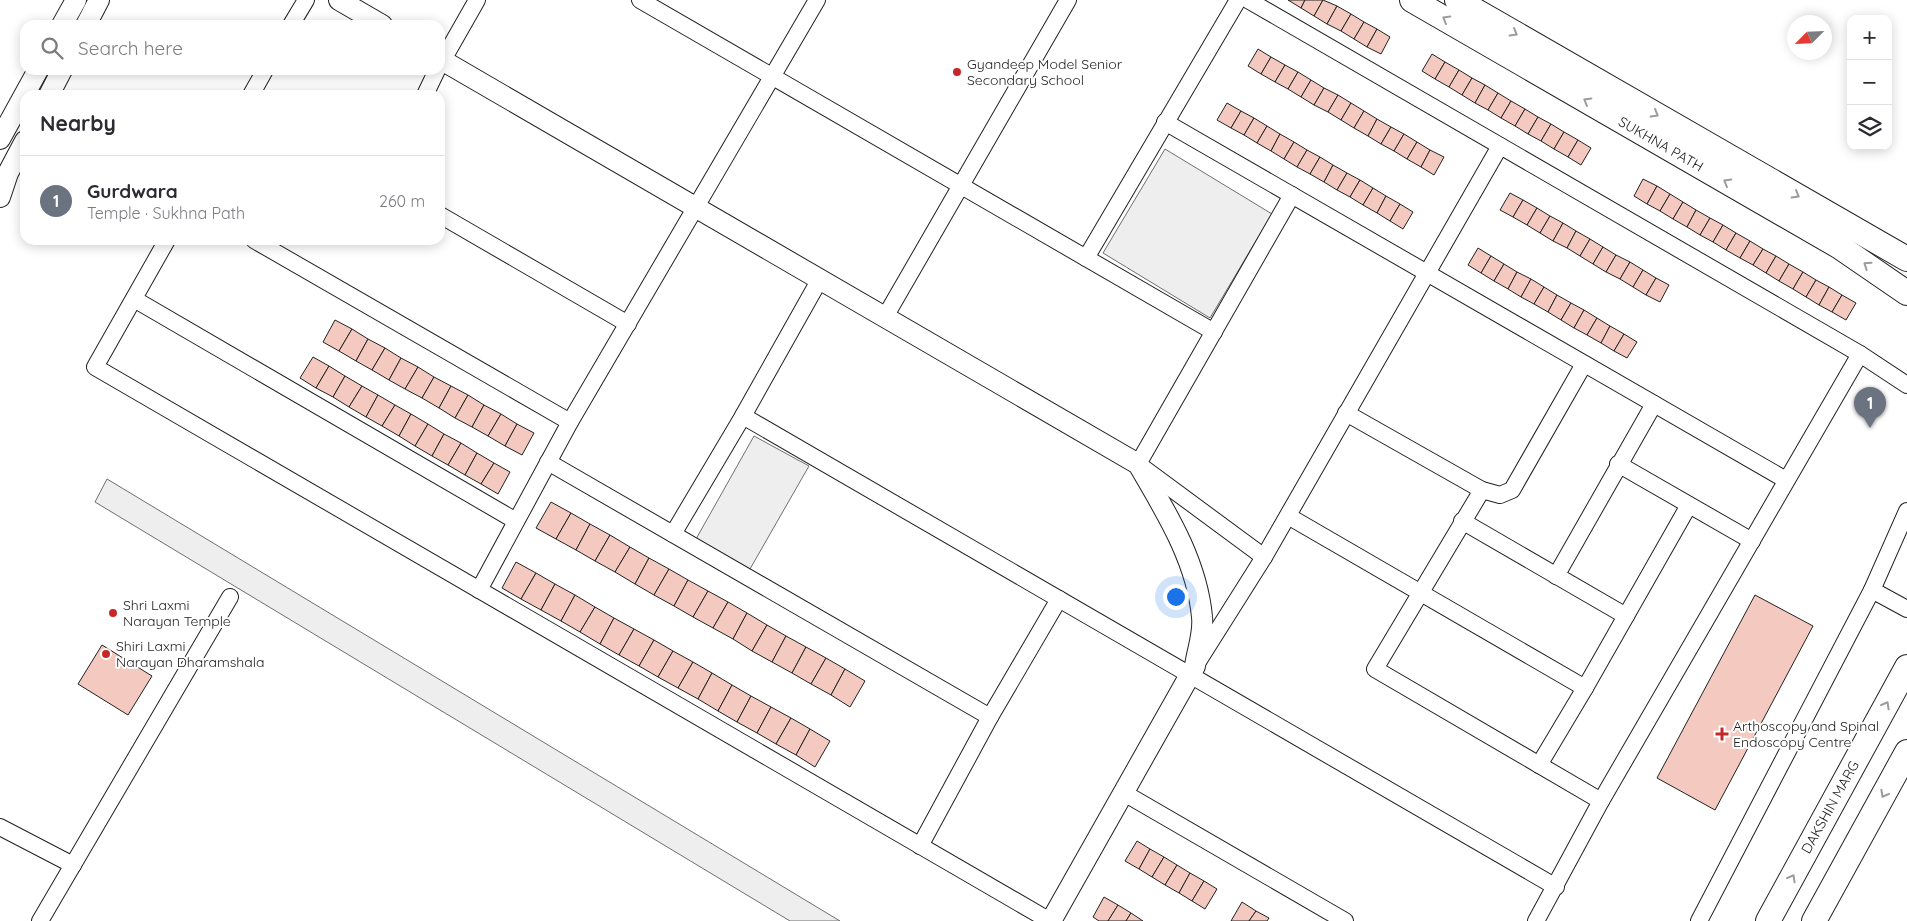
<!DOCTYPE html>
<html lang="en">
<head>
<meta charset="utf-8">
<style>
	:root { --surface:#fff; --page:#f2f2f3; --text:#2b2b33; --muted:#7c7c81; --line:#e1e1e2; --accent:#0b8043 }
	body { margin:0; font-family:Quicksand,sans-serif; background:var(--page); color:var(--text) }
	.controls { position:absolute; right:15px; top:15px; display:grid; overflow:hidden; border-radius:10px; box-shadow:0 2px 12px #0003 }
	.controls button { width:45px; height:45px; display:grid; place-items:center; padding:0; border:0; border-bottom:1px solid var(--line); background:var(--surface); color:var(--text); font:25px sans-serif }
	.compass { position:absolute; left:1787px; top:15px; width:45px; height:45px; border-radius:50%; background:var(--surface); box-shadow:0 2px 12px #0003; rotate:246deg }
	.you { position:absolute; left:1175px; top:596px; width:18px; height:18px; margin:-12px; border:4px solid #fff; border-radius:50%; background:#1a73e8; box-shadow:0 0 0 8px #1a73e833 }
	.badge { display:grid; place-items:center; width:32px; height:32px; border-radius:50%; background:var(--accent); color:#fff; font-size:16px; font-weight:700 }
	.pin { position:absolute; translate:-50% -41px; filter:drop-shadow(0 1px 2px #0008) }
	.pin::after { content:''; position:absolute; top:26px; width:18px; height:15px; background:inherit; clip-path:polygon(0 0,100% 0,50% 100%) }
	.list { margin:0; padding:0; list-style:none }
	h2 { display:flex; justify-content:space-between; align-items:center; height:65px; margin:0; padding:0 20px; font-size:21px }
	h2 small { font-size:16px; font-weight:400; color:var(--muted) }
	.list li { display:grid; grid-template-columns:32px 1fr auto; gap:15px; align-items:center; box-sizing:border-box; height:90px; padding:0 20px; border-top:1px solid var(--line) }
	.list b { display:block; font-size:19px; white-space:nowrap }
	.list p { margin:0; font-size:16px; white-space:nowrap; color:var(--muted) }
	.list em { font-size:16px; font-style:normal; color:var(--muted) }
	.icon { flex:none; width:28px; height:28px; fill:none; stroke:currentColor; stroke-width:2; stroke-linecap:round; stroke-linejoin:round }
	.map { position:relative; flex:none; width:1907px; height:921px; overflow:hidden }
	.search { position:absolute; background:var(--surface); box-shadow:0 2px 12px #0003; left:20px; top:20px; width:425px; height:55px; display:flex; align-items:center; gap:12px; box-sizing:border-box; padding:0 18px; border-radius:15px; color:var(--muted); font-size:19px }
	.panel { position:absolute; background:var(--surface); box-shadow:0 2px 12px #0003; left:20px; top:90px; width:425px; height:155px; border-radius:15px }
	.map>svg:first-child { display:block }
	.green { fill:#eee; stroke:#6f6f6f }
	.building { fill:#f3c9c0; stroke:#222 }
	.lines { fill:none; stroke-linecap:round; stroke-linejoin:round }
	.minor-casing { stroke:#222; stroke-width:18 }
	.tertiary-casing { stroke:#222; stroke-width:22 }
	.secondary-casing { stroke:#222; stroke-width:26 }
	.minor { stroke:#fff; stroke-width:16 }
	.tertiary { stroke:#fff; stroke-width:20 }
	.secondary { stroke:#fff; stroke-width:24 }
	.oneway { stroke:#9c9c9c }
	.poi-dot { fill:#c62828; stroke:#fff; stroke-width:2 }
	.labels { text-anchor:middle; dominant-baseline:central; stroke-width:4; stroke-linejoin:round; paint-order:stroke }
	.poi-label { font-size:14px; fill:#222; stroke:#fff; text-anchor:start }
	.street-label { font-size:14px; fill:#222; stroke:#fff }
</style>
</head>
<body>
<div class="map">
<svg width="1907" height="921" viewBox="0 0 1907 921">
	<rect width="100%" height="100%" fill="#fff"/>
	<g class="green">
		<path d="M1165,149L1272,214L1210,318L1103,253Z"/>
		<path d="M754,436L809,466L750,569L696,539Z"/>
		<path d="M107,479L840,921H790L95,502Z"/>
	</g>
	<g class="building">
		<path d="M1288,0H1305L1301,8Z"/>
		<path d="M1305,0H1323L1314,16L1301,8Z"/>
		<path d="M1323,0L1337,6L1327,24L1314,16Z"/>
		<path d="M1337,6L1351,14L1341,31L1327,24Z"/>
		<path d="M1351,14L1364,22L1354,39L1341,31Z"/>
		<path d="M1364,22L1377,29L1367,47L1354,39Z"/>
		<path d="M1377,29L1390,37L1381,54L1367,47Z"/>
		<path d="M1258,49L1271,57L1261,74L1248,66Z"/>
		<path d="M1432,54L1445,62L1435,79L1422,71Z"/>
		<path d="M1271,57L1285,65L1275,82L1261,74Z"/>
		<path d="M1445,62L1459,70L1449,87L1435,79Z"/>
		<path d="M1285,65L1298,72L1288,89L1275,82Z"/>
		<path d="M1459,70L1472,78L1462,95L1449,87Z"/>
		<path d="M1298,72L1311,80L1301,97L1288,89Z"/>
		<path d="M1472,78L1485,85L1475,103L1462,95Z"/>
		<path d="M1311,80L1324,88L1314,105L1301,97Z"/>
		<path d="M1485,85L1498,93L1488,110L1475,103Z"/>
		<path d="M1324,88L1338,95L1328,112L1314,105Z"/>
		<path d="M1498,93L1511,101L1501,118L1488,110Z"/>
		<path d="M1338,95L1351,103L1341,120L1328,112Z"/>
		<path d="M1511,101L1525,109L1515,126L1501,118Z"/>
		<path d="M1227,103L1241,111L1231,128L1217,120Z"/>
		<path d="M1351,103L1364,111L1354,128L1341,120Z"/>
		<path d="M1525,109L1538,117L1528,134L1515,126Z"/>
		<path d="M1241,111L1254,118L1244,135L1231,128Z"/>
		<path d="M1364,111L1377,119L1368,136L1354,128Z"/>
		<path d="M1538,117L1551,124L1541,141L1528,134Z"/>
		<path d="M1254,118L1267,126L1257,143L1244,135Z"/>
		<path d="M1377,119L1391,127L1381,144L1368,136Z"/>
		<path d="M1551,124L1564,132L1554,149L1541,141Z"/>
		<path d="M1267,126L1280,134L1271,151L1257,143Z"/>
		<path d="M1391,127L1404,134L1394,151L1381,144Z"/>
		<path d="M1564,132L1578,140L1568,157L1554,149Z"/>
		<path d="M1280,134L1294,142L1284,159L1271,151Z"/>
		<path d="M1404,134L1417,142L1407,159L1394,151Z"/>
		<path d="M1578,140L1591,148L1581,165L1568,157Z"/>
		<path d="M1294,142L1307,150L1297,167L1284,159Z"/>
		<path d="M1417,142L1430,150L1421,167L1407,159Z"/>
		<path d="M1307,150L1320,157L1310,174L1297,167Z"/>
		<path d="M1430,150L1444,157L1434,175L1421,167Z"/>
		<path d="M1320,157L1333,165L1324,182L1310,174Z"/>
		<path d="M1333,165L1347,173L1337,190L1324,182Z"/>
		<path d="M1347,173L1360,180L1350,197L1337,190Z"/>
		<path d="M1643,179L1657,186L1647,204L1634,196Z"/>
		<path d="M1360,180L1373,188L1363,205L1350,197Z"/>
		<path d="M1657,186L1670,194L1660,211L1647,204Z"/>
		<path d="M1373,188L1386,196L1377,213L1363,205Z"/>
		<path d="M1510,193L1523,200L1513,217L1500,210Z"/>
		<path d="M1670,194L1683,202L1673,219L1660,211Z"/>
		<path d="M1386,196L1400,204L1390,221L1377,213Z"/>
		<path d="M1523,200L1537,208L1527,225L1513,217Z"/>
		<path d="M1683,202L1696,210L1687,227L1673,219Z"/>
		<path d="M1400,204L1413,212L1403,229L1390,221Z"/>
		<path d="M1537,208L1550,216L1540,233L1527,225Z"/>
		<path d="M1696,210L1710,218L1700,235L1687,227Z"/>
		<path d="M1550,216L1563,223L1553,241L1540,233Z"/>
		<path d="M1710,218L1723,225L1713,242L1700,235Z"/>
		<path d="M1563,223L1576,231L1567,248L1553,241Z"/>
		<path d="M1723,225L1736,233L1726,250L1713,242Z"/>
		<path d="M1576,231L1590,239L1580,256L1567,248Z"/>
		<path d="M1736,233L1750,241L1740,258L1726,250Z"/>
		<path d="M1590,239L1603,247L1593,264L1580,256Z"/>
		<path d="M1750,241L1763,249L1753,265L1740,258Z"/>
		<path d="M1603,247L1616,255L1606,272L1593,264Z"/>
		<path d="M1478,248L1491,256L1481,273L1468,265Z"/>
		<path d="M1763,249L1776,256L1766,273L1753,265Z"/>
		<path d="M1616,255L1630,262L1620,279L1606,272Z"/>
		<path d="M1491,256L1504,264L1494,281L1481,273Z"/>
		<path d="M1776,256L1789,264L1779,281L1766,273Z"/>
		<path d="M1630,262L1643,270L1633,287L1620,279Z"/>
		<path d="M1504,264L1517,272L1508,289L1494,281Z"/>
		<path d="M1789,264L1803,272L1793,289L1779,281Z"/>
		<path d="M1643,270L1656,278L1646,295L1633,287Z"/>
		<path d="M1517,272L1531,279L1521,297L1508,289Z"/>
		<path d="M1803,272L1816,280L1806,297L1793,289Z"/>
		<path d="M1656,278L1669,285L1660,302L1646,295Z"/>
		<path d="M1531,279L1544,287L1534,304L1521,297Z"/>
		<path d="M1816,280L1829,287L1819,305L1806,297Z"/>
		<path d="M1544,287L1557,295L1548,312L1534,304Z"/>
		<path d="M1829,287L1842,295L1832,312L1819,305Z"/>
		<path d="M1557,295L1571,303L1561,320L1548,312Z"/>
		<path d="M1842,295L1856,303L1846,320L1832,312Z"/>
		<path d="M1571,303L1584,310L1574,328L1561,320Z"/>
		<path d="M1584,310L1597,318L1587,335L1574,328Z"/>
		<path d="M1597,318L1610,326L1601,343L1587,335Z"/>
		<path d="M335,320L352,329L339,351L323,342Z"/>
		<path d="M1610,326L1624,334L1614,351L1601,343Z"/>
		<path d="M352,329L368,339L356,361L339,351Z"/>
		<path d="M1624,334L1637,342L1627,358L1614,351Z"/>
		<path d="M368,339L385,348L372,370L356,361Z"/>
		<path d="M385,348L401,358L389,380L372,370Z"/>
		<path d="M313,357L329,366L316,388L300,378Z"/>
		<path d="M401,358L418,367L405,389L389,380Z"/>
		<path d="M329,366L345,376L333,397L316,388Z"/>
		<path d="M418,367L434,377L422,398L405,389Z"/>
		<path d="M345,376L362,386L349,407L333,397Z"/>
		<path d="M434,377L451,386L439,408L422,398Z"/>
		<path d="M362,386L378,395L366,417L349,407Z"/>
		<path d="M451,386L468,395L455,418L439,408Z"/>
		<path d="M378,395L395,405L382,426L366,417Z"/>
		<path d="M468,395L484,405L472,427L455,418Z"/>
		<path d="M395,405L411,414L399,436L382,426Z"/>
		<path d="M484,405L501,414L488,436L472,427Z"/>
		<path d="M411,414L428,424L415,446L399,436Z"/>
		<path d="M501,414L517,424L505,446L488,436Z"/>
		<path d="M428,424L444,434L432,456L415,446Z"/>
		<path d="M517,424L534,433L522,455L505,446Z"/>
		<path d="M444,434L461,443L448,465L432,456Z"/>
		<path d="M461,443L477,453L465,475L448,465Z"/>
		<path d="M477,453L494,463L481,484L465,475Z"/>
		<path d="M494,463L510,472L498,494L481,484Z"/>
		<path d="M551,502L571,513L556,539L536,528Z"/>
		<path d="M571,513L590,524L576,550L556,539Z"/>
		<path d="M590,524L610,535L595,561L576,550Z"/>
		<path d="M610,535L630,547L615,572L595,561Z"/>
		<path d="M630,547L649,558L635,584L615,572Z"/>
		<path d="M649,558L669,569L654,595L635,584Z"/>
		<path d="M516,562L536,573L521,599L502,588Z"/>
		<path d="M669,569L688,580L674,606L654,595Z"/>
		<path d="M536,573L555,584L541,610L521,599Z"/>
		<path d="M688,580L708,591L693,617L674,606Z"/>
		<path d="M555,584L575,595L561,621L541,610Z"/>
		<path d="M708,591L728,602L713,628L693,617Z"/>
		<path d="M575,595L595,607L580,632L561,621Z"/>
		<path d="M1755,595L1813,626L1715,810L1657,778Z"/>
		<path d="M728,602L747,613L733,639L713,628Z"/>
		<path d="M595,607L614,618L600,644L580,632Z"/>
		<path d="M747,613L767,625L752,651L733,639Z"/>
		<path d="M614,618L634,629L619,655L600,644Z"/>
		<path d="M767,625L786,636L772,662L752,651Z"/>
		<path d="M634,629L654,640L639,666L619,655Z"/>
		<path d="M786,636L806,647L792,673L772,662Z"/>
		<path d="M654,640L673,651L658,677L639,666Z"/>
		<path d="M102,645L152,676L128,715L78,684Z"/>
		<path d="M806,647L826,658L811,684L792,673Z"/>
		<path d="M673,651L693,662L678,688L658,677Z"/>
		<path d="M826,658L845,669L831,695L811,684Z"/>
		<path d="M693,662L712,673L698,699L678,688Z"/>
		<path d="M845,669L865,681L850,707L831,695Z"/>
		<path d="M712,673L732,685L718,711L698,699Z"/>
		<path d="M732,685L751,696L737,722L718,711Z"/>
		<path d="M751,696L771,707L757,733L737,722Z"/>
		<path d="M771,707L791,718L776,744L757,733Z"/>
		<path d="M791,718L810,729L796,755L776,744Z"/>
		<path d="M810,729L830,741L815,767L796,755Z"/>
		<path d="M1137,841L1150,849L1139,869L1125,861Z"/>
		<path d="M1150,849L1164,857L1152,877L1139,869Z"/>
		<path d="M1164,857L1177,865L1165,885L1152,877Z"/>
		<path d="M1177,865L1190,873L1179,893L1165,885Z"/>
		<path d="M1190,873L1204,881L1192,901L1179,893Z"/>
		<path d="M1204,881L1217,889L1205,909L1192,901Z"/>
		<path d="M1104,897L1118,905L1108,921H1099L1093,917Z"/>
		<path d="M1242,902L1256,911L1249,921H1231Z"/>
		<path d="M1118,905L1131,913L1126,921H1108Z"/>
		<path d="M1256,911L1269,918L1267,921H1249Z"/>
		<path d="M1131,913L1143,921H1126Z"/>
	</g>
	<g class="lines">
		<defs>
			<g id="minor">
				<path d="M640,0L1214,332"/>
				<path d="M1248,0L1860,354L1907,385"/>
				<path d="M291,25L306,0"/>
				<path d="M440,65L477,0"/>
				<path d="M251,95L265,70"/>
				<path d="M425,95L437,70"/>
				<path d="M1165,122L1786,480"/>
				<path d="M440,215L628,324"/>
				<path d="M167,240L95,367L1050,921"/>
				<path d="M254,240L570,422"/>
				<path d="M1086,258L1238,0"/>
				<path d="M134,299L516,521"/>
				<path d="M885,317L1068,0"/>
				<path d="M1346,413L1482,490L1500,495L1512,490L1584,364"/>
				<path d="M743,416L1556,887"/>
				<path d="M548,462L990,717"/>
				<path d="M1618,464L1752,541"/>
				<path d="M1482,490L1375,669L1601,801"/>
				<path d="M1288,516L1585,688"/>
				<path d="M1462,521L1626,616"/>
				<path d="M673,534L743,416L820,279"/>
				<path d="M1264,557L1138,464L1292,195"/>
				<path d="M1556,576L1654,404"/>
				<path d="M479,590L570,422L817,0"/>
				<path d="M1872,590L1907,609"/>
				<path d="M1199,660L1264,557L1500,146"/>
				<path d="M1539,765L1585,688L1689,505"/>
				<path d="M1124,793L1345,921"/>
				<path d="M0,827L73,865"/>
				<path d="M920,846L990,717L1059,599"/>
				<path d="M40,921L230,597"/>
				<path d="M1536,921L1601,801L1860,354"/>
				<path d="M1699,921L1872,590L1907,511"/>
			</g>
			<g id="tertiary">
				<path d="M339,0L382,25"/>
				<path d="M62,25L76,0"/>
				<path d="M86,25L99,0"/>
				<path d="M440,59L1138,464C1166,512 1197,561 1202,617C1204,633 1197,651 1195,666L1051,921"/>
				<path d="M49,95L62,70"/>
				<path d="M0,139L38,70"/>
				<path d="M0,197L8,173L25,141"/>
			</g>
			<g id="secondary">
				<path d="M1412,0L1840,247L1907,293"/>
				<path d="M1457,0L1907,259"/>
				<path d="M1768,921L1907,667"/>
				<path d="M1814,921L1907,752"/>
			</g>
		</defs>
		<use href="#minor" class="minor-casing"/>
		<use href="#tertiary" class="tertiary-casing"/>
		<use href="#secondary" class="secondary-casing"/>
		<use href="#minor" class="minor"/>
		<use href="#tertiary" class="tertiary"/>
		<use href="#secondary" class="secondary"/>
	</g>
	<defs><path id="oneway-chevron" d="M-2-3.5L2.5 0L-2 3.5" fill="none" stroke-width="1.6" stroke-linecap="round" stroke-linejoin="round" transform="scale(1.25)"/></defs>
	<g class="oneway">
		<use href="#oneway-chevron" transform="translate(1446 19) rotate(-150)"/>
		<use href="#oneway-chevron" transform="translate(1514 33) rotate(30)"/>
		<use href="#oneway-chevron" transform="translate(1587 101) rotate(-150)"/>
		<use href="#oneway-chevron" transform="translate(1655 114) rotate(30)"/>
		<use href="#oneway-chevron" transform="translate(1727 182) rotate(-150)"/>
		<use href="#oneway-chevron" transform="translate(1796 195) rotate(30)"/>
		<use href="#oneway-chevron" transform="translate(1867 265) rotate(-146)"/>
		<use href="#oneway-chevron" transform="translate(1886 705) rotate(-61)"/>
		<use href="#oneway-chevron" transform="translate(1884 794) rotate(119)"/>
		<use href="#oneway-chevron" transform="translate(1792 878) rotate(-61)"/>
	</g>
	<g class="poi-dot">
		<circle cx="957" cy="72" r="5"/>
		<circle cx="113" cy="613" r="5"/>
		<circle cx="106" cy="654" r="5"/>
		<path d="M1719.5 726.5h5v5h5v5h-5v5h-5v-5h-5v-5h5z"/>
	</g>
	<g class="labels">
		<g class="poi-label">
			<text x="967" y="64">Gyandeep Model Senior<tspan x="967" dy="16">Secondary School</tspan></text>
			<text x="123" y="605">Shri Laxmi<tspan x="123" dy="16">Narayan Temple</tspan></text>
			<text x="116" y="646">Shiri Laxmi<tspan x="116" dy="16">Narayan Dharamshala</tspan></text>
			<text x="1733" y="726">Arthoscopy and Spinal<tspan x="1733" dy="16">Endoscopy Centre</tspan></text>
		</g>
		<g class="street-label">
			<text transform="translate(1661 144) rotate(30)">SUKHNA PATH</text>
			<text transform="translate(1830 807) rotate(-61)">DAKSHIN MARG</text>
		</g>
	</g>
</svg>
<div class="controls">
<button>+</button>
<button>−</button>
<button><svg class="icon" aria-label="layers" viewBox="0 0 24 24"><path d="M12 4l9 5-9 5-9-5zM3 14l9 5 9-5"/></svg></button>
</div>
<svg class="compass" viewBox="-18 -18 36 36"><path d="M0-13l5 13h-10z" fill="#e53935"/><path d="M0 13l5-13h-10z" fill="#7c7c81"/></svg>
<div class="you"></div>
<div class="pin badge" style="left:1870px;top:428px;background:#6b7280">1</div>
<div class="search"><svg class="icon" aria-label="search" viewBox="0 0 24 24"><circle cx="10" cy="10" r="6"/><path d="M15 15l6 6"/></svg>Search here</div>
<section class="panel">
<h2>Nearby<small></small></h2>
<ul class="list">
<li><span class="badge" style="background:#6b7280">1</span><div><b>Gurdwara</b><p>Temple · Sukhna Path</p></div><em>260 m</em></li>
</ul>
</section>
</div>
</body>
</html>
